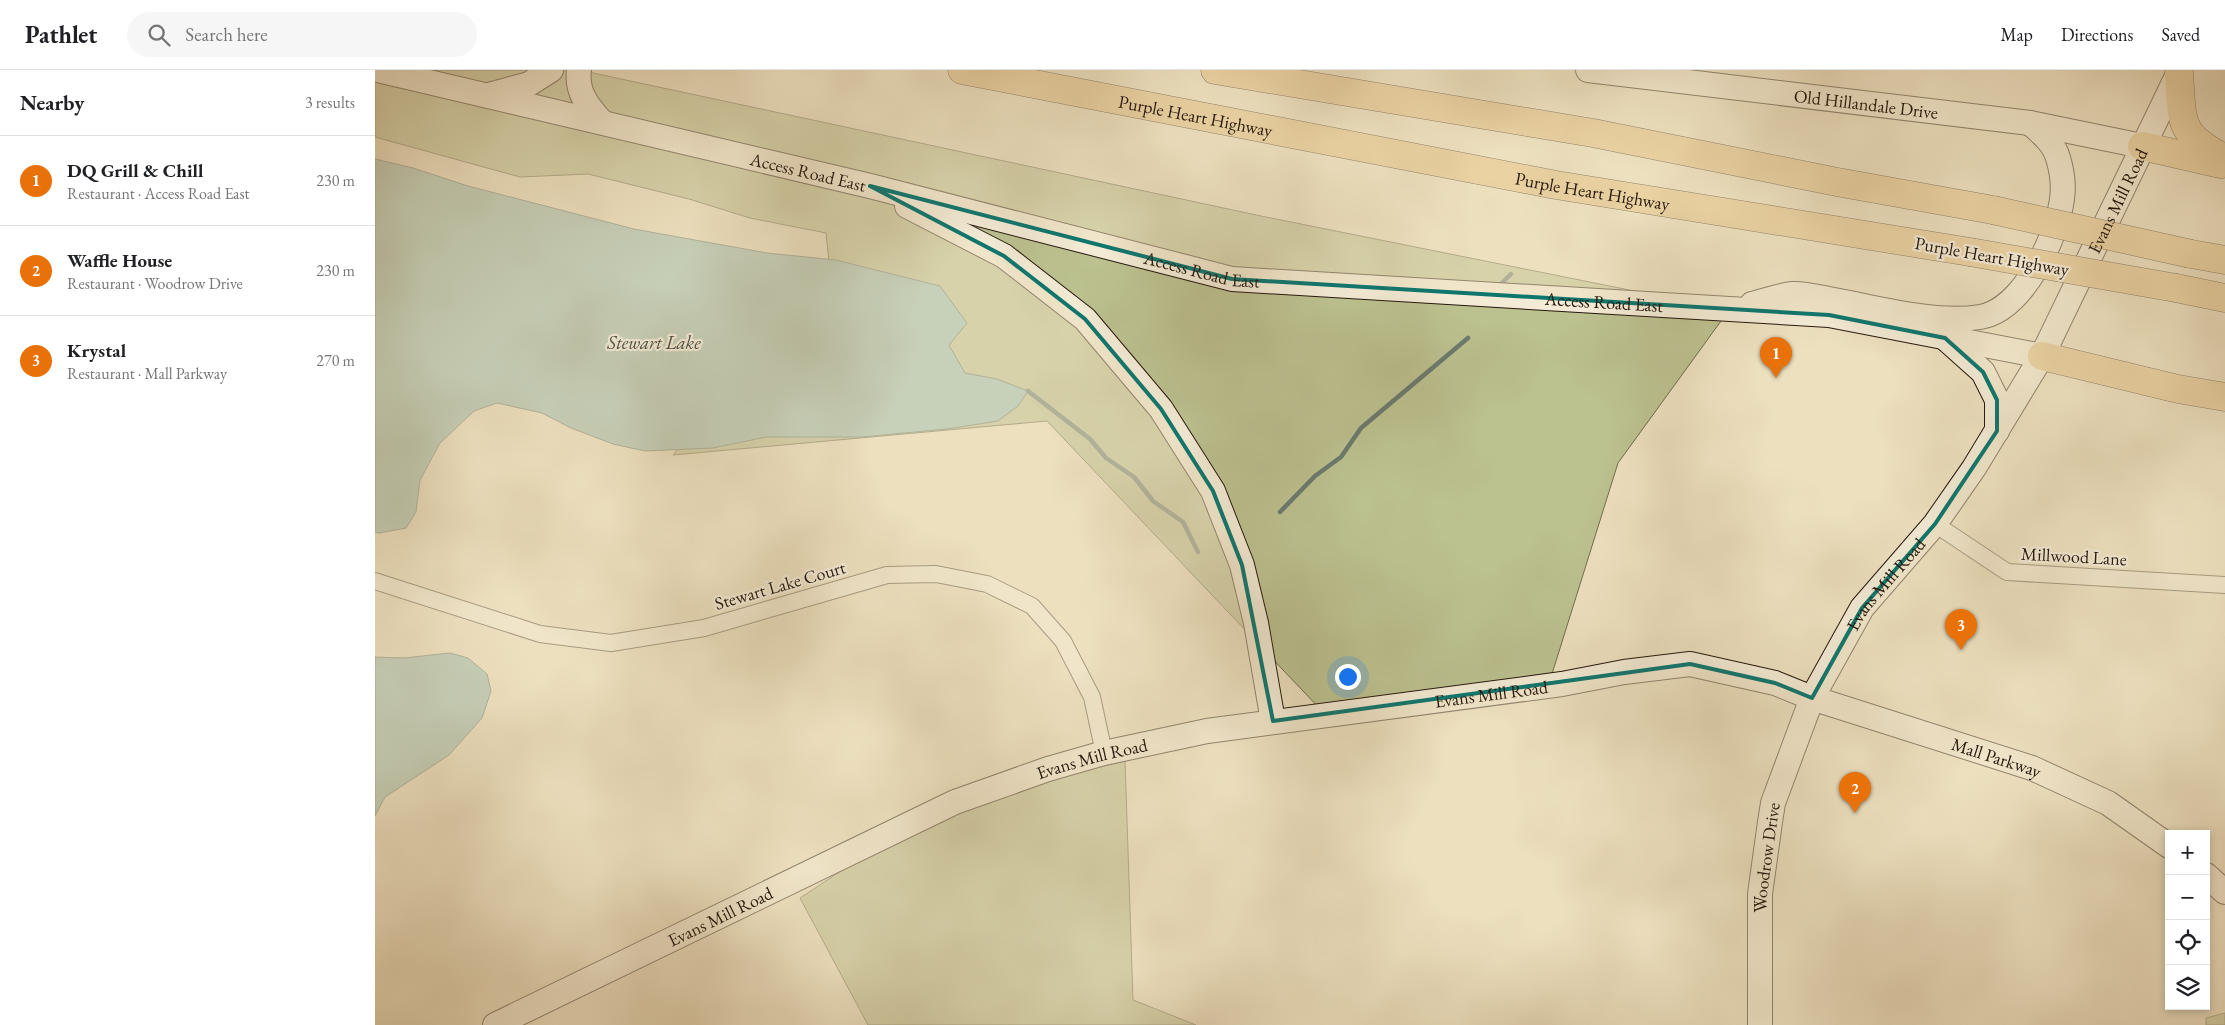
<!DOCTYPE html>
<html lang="en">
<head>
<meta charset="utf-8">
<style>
	:root { --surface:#fff; --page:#f6f6f6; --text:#202124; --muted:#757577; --line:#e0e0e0; --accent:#8f2418 }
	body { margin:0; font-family:"EB Garamond",serif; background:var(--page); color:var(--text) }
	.controls { position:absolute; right:15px; bottom:15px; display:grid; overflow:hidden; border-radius:0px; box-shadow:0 2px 8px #0003 }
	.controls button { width:45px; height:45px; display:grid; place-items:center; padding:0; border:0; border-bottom:1px solid var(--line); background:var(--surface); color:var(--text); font:25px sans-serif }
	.you { position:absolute; left:972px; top:606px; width:18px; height:18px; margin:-12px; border:4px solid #fff; border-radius:50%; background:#1a73e8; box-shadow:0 0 0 8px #1a73e833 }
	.badge { display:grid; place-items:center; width:32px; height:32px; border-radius:50%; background:var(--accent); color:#fff; font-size:16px; font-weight:700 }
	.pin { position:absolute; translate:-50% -41px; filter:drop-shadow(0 1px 2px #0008) }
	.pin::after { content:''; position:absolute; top:26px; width:18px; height:15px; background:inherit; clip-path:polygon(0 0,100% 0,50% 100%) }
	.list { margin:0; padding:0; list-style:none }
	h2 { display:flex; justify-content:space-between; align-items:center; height:65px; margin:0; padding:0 20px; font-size:21px }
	h2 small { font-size:16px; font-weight:400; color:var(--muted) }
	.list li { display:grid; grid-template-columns:32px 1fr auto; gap:15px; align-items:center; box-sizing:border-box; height:90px; padding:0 20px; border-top:1px solid var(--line) }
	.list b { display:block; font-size:19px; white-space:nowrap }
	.list p { margin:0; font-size:16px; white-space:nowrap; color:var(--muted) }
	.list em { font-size:16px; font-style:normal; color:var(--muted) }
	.icon { flex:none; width:28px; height:28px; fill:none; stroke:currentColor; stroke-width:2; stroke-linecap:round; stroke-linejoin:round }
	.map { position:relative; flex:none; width:1850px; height:955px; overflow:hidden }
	header { display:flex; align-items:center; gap:30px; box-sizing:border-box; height:70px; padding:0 25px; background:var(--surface); border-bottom:1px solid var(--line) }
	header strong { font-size:24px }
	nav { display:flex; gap:28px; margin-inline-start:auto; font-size:18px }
	.search { width:350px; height:45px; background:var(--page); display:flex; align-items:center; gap:12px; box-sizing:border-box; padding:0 18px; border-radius:28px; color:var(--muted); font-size:19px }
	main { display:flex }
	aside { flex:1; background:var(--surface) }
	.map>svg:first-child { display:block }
	.green { fill:#bcc190; stroke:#706c4e }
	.water { fill:#99bdb0; stroke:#6b7b6f }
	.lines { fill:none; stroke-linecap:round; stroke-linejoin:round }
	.stream { stroke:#6b7b6f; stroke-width:4.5 }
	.street-casing { stroke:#57493a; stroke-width:18 }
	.secondary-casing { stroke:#25170d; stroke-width:26 }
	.highway-casing { stroke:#25170d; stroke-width:29 }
	.street { stroke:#f3ebd5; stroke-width:16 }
	.secondary { stroke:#f3ebd5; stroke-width:24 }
	.highway { stroke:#e6c080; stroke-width:28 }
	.highway-bridge-casing { stroke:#25170d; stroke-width:29; stroke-linecap:butt }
	.highway-bridge { stroke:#e6c080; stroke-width:28 }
	.marked { fill:none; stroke:#0f766e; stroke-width:4; stroke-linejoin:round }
	.labels { text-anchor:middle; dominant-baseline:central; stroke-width:4.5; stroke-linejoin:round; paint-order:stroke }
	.street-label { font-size:18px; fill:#25170d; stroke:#f3ebd5 }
	.water-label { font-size:19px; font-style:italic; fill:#4e5146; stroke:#f3ebd5 }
</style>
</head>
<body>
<header>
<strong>Pathlet</strong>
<div class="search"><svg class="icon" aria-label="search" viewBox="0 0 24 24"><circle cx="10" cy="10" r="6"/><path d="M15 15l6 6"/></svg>Search here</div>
<nav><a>Map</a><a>Directions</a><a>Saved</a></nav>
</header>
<main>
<aside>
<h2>Nearby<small>3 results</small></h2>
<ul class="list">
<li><span class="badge" style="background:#e8710a">1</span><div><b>DQ Grill &amp; Chill</b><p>Restaurant · Access Road East</p></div><em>230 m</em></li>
<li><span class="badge" style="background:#e8710a">2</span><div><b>Waffle House</b><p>Restaurant · Woodrow Drive</p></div><em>230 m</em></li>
<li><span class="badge" style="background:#e8710a">3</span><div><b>Krystal</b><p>Restaurant · Mall Parkway</p></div><em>270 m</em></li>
</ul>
</aside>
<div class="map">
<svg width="1850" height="955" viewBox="0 0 1850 955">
	<rect width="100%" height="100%" fill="#ede0bf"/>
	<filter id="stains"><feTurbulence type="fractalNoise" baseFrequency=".004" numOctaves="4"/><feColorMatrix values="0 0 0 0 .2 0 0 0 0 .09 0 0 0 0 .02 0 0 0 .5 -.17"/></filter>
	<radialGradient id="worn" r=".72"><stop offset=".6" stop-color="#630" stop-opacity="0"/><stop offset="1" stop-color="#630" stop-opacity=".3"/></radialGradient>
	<g class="green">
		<path d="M0,0H204L886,146L1354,240L1243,393L1176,607L946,640L672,351L298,385L373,291L459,239L451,163L375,148L314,129L213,104L145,107L0,67Z"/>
		<path d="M750,691L758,930L821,955H493L425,828L528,760L639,717Z"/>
		<path d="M1850,943V955H1831V948Z"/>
	</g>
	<g class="water">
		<path d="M0,89L38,98L93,116L259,159L392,183L461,190L565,216L592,253L574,275L590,303L622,309L653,321L643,336L623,351L572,359L486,367H391L338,378L270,381L238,374L196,358L167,343L122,333L99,341L65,373L45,410L41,442L31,458L4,463L0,462Z"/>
		<path d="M75,583L93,588L112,604L116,621L107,648L74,685L10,727L0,746V587L29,588Z"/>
	</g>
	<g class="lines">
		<g class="stream">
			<path d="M1123,217L1136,204"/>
			<path d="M653,321L715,369L731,388L759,407L778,431L808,452L823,482"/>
			<path d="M905,442L940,406L966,387L986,358L1093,268"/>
		</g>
		<defs>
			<g id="street">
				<path d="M1560,454L1632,502L1850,515"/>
				<path d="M0,511L165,564L236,573L329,558L512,505L561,504L612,514L657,536L688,571L717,627L729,683"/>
			</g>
			<g id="secondary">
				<path id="s1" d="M3,0L495,116L857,209L1454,245L1667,286"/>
				<path d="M204,0C201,22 213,37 227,52"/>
				<path id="s2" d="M1213,0L1655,53L1767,76"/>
				<path d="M117,24L154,14L176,0"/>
				<path d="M532,136L629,186L710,249L786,339L838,421L867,495L881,553L898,651"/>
				<path d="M1377,234C1390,231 1405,225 1418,224C1430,223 1446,228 1459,230C1503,238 1560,254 1605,247C1648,240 1682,167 1687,129C1689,115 1687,101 1683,88C1679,73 1666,63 1655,53"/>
				<path d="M1570,268L1608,302L1622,330V361"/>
				<path d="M1831,805L1850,822"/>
				<path id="s3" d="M120,955L580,732L673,699L729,683L832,661L1187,614L1249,602L1315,594L1400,613L1437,628L1657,698L1733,733L1794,776"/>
				<path id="s4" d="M1385,955V824L1395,752L1398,733L1437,628L1487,538L1560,454L1599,398L1667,286L1805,0"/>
			</g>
			<g id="highway">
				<path id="s5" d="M587,0L1181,115L1595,182"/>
				<path d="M840,0L1218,63L1462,112L1618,140"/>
				<path d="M1804,3C1808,55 1802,62 1850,89"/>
				<path d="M1767,76L1846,94"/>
				<path d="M1816,184L1850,190"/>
				<path d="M1801,218L1850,228"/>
				<path d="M1667,286L1803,319L1850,327"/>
			</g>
		</defs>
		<use href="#street" class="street-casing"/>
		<use href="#secondary" class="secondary-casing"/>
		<use href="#highway" class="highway-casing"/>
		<use href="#street" class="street"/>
		<use href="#secondary" class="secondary"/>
		<use href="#highway" class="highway"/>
		<defs>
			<g id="highway-bridge">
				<path d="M1618,140L1816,184"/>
				<path d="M1595,182L1801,218"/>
			</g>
		</defs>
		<use href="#highway-bridge" class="highway-bridge-casing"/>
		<use href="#highway-bridge" class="highway-bridge"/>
	</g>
	<path d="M0 0H1850V955H0ZM495,116L857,209L1454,245L1570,268L1608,302L1622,330V361L1560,454L1487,538L1437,628L1400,613L1315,594L898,651L867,495L838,421L786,339L710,249L629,186Z" fill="#ede0bf" fill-opacity=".55" fill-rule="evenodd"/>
	<path class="marked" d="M495,116L857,209L1454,245L1570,268L1608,302L1622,330V361L1560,454L1487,538L1437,628L1400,613L1315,594L898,651L867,495L838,421L786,339L710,249L629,186Z"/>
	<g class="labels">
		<g class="street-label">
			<text stroke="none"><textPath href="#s2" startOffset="280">Old Hillandale Drive</textPath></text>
			<text stroke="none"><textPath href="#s5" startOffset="238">Purple Heart Highway</textPath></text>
			<text stroke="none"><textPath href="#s1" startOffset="442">Access Road East</textPath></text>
			<text stroke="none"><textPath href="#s5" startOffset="642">Purple Heart Highway</textPath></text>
			<text stroke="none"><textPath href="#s4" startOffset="921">Evans Mill Road</textPath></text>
			<text transform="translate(1617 186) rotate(10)">Purple Heart Highway</text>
			<text stroke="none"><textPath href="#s1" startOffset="848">Access Road East</textPath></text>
			<text stroke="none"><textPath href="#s1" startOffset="1252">Access Road East</textPath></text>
			<text transform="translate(1699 486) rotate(3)">Millwood Lane</text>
			<text transform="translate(405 515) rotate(-16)">Stewart Lake Court</text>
			<text stroke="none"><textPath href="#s4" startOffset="471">Evans Mill Road</textPath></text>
			<text stroke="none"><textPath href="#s3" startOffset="1060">Evans Mill Road</textPath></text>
			<text stroke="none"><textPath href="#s3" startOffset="655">Evans Mill Road</textPath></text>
			<text stroke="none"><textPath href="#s3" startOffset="1582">Mall Parkway</textPath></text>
			<text stroke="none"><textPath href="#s4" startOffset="168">Woodrow Drive</textPath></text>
			<text stroke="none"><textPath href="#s3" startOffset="250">Evans Mill Road</textPath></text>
		</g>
		<g class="water-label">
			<text x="279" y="272">Stewart Lake</text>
		</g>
	</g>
	<rect width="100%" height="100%" filter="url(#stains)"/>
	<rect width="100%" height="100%" fill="url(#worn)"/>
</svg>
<div class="controls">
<button>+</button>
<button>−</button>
<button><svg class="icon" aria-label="locate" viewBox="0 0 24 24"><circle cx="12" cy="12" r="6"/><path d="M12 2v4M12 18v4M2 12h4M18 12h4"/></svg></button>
<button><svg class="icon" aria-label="layers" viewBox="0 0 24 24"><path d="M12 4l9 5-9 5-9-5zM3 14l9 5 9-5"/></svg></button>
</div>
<div class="you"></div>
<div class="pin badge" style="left:1401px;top:308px;background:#e8710a">1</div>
<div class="pin badge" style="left:1480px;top:743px;background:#e8710a">2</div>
<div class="pin badge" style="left:1586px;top:580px;background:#e8710a">3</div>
</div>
</main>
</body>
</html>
